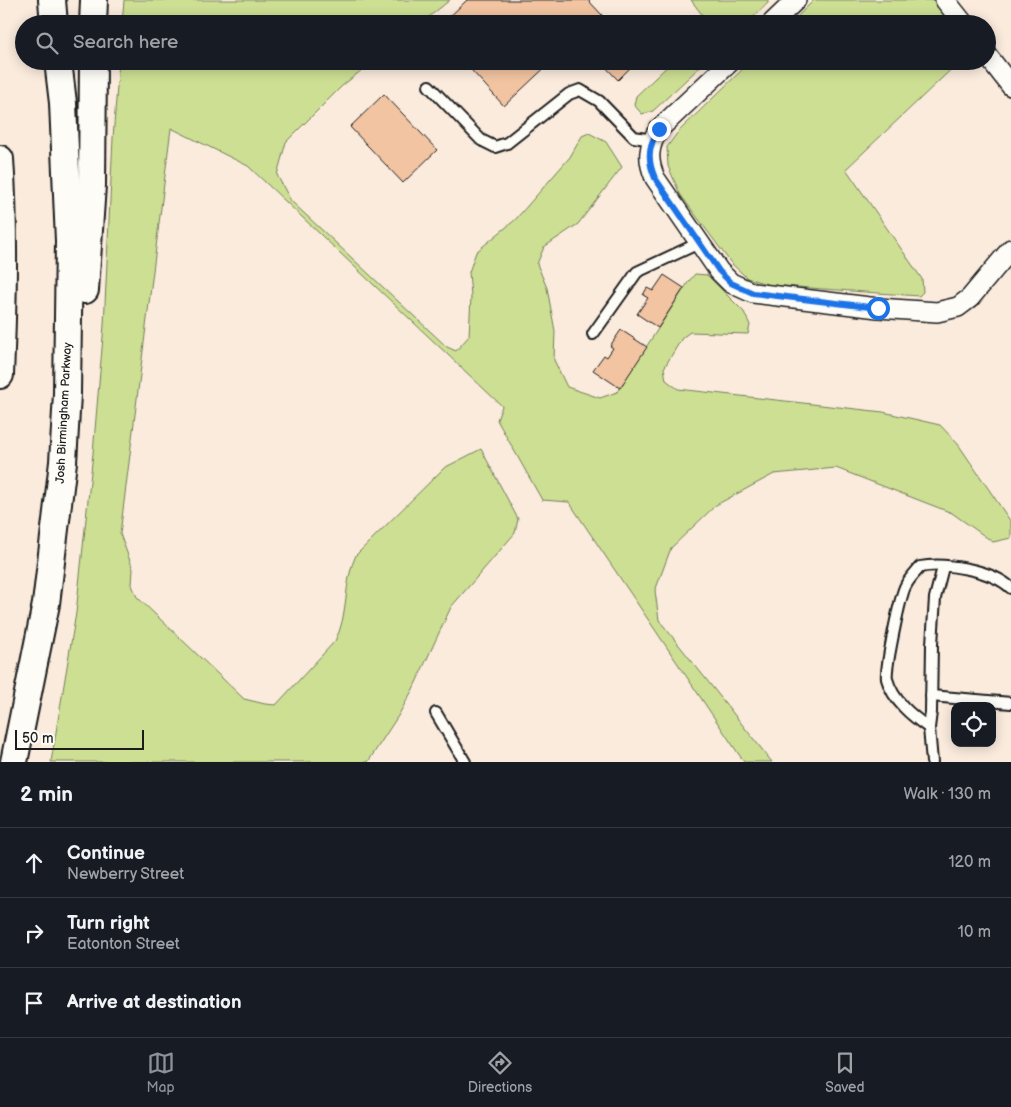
<!DOCTYPE html>
<html lang="en">
<head>
<meta charset="utf-8">
<style>
	:root { --surface:#171b24; --page:#242831; --text:#f1f3f6; --muted:#9ea1a6; --line:#363941; --accent:#8c9099 }
	body { margin:0; font-family:"Balsamiq Sans",sans-serif; background:var(--page); color:var(--text) }
	.controls { position:absolute; right:15px; bottom:15px; display:grid; overflow:hidden; border-radius:10px; box-shadow:0 2px 12px #0003 }
	.controls button { width:45px; height:45px; display:grid; place-items:center; padding:0; border:0; border-bottom:1px solid var(--line); background:var(--surface); color:var(--text); font:25px sans-serif }
	.scale { position:absolute; left:15px; bottom:12px; width:129px; box-sizing:border-box; padding-left:5px; border:2px solid #1c1c1c; border-top:0; font-size:14px; line-height:18px; white-space:nowrap; color:#1c1c1c; -webkit-text-stroke:4px #fdfcf7; paint-order:stroke }
	.stop { position:absolute; width:15px; height:15px; margin:-11px; border:4px solid #1a73e8; border-radius:50%; background:#fff }
	.stop.end { background:#1a73e8; border-color:#fff; box-shadow:0 1px 5px #0008 }
	.list { margin:0; padding:0; list-style:none }
	h2 { display:flex; justify-content:space-between; align-items:center; height:65px; margin:0; padding:0 20px; font-size:21px }
	h2 small { font-size:16px; font-weight:400; color:var(--muted) }
	.list li { display:grid; grid-template-columns:32px 1fr auto; gap:15px; align-items:center; box-sizing:border-box; height:70px; padding:0 20px; border-top:1px solid var(--line) }
	.list b { display:block; font-size:19px; white-space:nowrap }
	.list p { margin:0; font-size:16px; white-space:nowrap; color:var(--muted) }
	.list em { font-size:16px; font-style:normal; color:var(--muted) }
	.icon { flex:none; width:28px; height:28px; fill:none; stroke:currentColor; stroke-width:2; stroke-linecap:round; stroke-linejoin:round }
	.map { position:relative; flex:none; width:1011px; height:762px; overflow:hidden }
	.search { position:absolute; background:var(--surface); box-shadow:0 2px 12px #0003; left:15px; right:15px; top:15px; height:55px; display:flex; align-items:center; gap:12px; box-sizing:border-box; padding:0 18px; border-radius:28px; color:var(--muted); font-size:19px }
	.sheet { height:275px; background:var(--surface) }
	nav { display:flex; justify-content:space-around; align-items:center; box-sizing:border-box; height:70px; border-top:1px solid var(--line); background:var(--surface); font-size:14px; color:var(--muted) }
	nav a { display:grid; justify-items:center; gap:2px }
	nav .on { color:var(--accent) }
	.map>svg:first-child { display:block }
	.green { fill:#ccdf93; stroke:#747e58 }
	.building { fill:#f2c4a1; stroke:#1c1c1c }
	.lines { fill:none; stroke-linecap:round; stroke-linejoin:round }
	.service-casing { stroke:#1c1c1c; stroke-width:14 }
	.minor-casing { stroke:#1c1c1c; stroke-width:22 }
	.secondary-casing { stroke:#1c1c1c; stroke-width:30 }
	.service { stroke:#fdfcf7; stroke-width:10 }
	.minor { stroke:#fdfcf7; stroke-width:19 }
	.secondary { stroke:#fdfcf7; stroke-width:26 }
	.route { stroke:#1a73e8; stroke-width:6 }
	.labels { text-anchor:middle; dominant-baseline:central; stroke-width:4; stroke-linejoin:round; paint-order:stroke }
	.street-label { font-size:12px; fill:#1c1c1c; stroke:#fdfcf7 }
</style>
</head>
<body>
<div class="map">
<svg width="1011" height="762" viewBox="0 0 1011 762">
	<rect width="100%" height="100%" fill="#faebdd"/>
	<filter id="ink" filterUnits="userSpaceOnUse"><feTurbulence type="fractalNoise" baseFrequency=".02" numOctaves="2"/><feDisplacementMap in="SourceGraphic" scale="10" xChannelSelector="R" yChannelSelector="G"/><feConvolveMatrix kernelMatrix="1 2 1 2 8 2 1 2 1" color-interpolation-filters="sRGB"/></filter>
	<g filter="url(#ink)">
		<g class="green">
			<path d="M124,0H450L420,24H122Z"/>
			<path d="M691,0H768V3L746,24H706V20Z"/>
			<path d="M814,0H936L954,24H790Z"/>
			<path d="M119,61H373L342,86L286,142L277,175L291,201L447,347L456,351L469,336L471,296L469,272L476,252L515,220L570,157L582,136L589,133L606,142L622,167L578,224L544,247L537,264L547,288L555,331L554,360L567,387L600,398L617,392L689,281L695,274L707,275L744,312L750,325L748,334L690,332L682,338L664,368L666,380L678,389L883,412L940,425L958,444L1011,522V538L993,542L952,513L836,468L774,474L716,505L671,548L655,591L659,620L772,762H744L569,502L542,500L497,420L502,406L248,166L171,128L120,534L133,569L132,585L137,597L244,699L265,704L276,705L335,641C349,615 343,582 356,555L444,468L481,449L518,519L515,533L451,607L413,689L398,716L368,762H51L76,613L93,453L104,325L113,138Z"/>
			<path d="M673,61H706L653,111L642,114L634,105L636,96Z"/>
			<path d="M751,61H960L846,169L922,279L923,292L919,296L770,285L747,278L731,263L680,194L668,166L667,147L678,132Z"/>
		</g>
		<g class="building">
			<path d="M467,0H588L602,15L593,24H442Z"/>
			<path d="M463,61H552L504,106Z"/>
			<path d="M600,61H637L618,80Z"/>
			<path d="M384,94L437,150L403,183L350,127Z"/>
			<path d="M664,275L684,288L658,328L637,314L648,298L643,295L647,288L653,291Z"/>
			<path d="M621,330L647,347L620,388L593,370L604,355L607,357L613,348L610,346Z"/>
		</g>
		<g class="lines">
			<defs>
				<g id="service">
					<path d="M429,86L481,140L495,147L507,143L569,94L580,90L599,101L634,137L652,140"/>
					<path d="M593,334L637,272L699,243"/>
					<path d="M931,696L1011,703"/>
					<path d="M436,713L465,762"/>
					<path d="M929,728C912,716 893,701 887,679C885,670 900,595 906,585C909,579 915,573 920,567C944,562 992,570 1011,588"/>
					<path d="M932,762L929,728L931,712L932,644L935,598L943,567"/>
				</g>
				<g id="minor">
					<path d="M945,0L964,24"/>
					<path d="M771,24L796,0"/>
					<path d="M987,55L1011,86"/>
					<path d="M731,61L659,129C648,146 647,160 655,178L719,271L731,283L753,293L878,308L937,312L958,307L970,298L1011,249"/>
				</g>
				<g id="secondary">
					<path d="M52,0L54,24"/>
					<path d="M93,24L94,0"/>
					<path d="M0,159C5,231 3,303 0,375"/>
					<path d="M85,290L92,185L93,61"/>
					<path d="M14,762L46,604L63,462L67,394L69,241L63,103L58,61"/>
				</g>
			</defs>
			<use href="#service" class="service-casing"/>
			<use href="#minor" class="minor-casing"/>
			<use href="#secondary" class="secondary-casing"/>
			<use href="#service" class="service"/>
			<use href="#minor" class="minor"/>
			<use href="#secondary" class="secondary"/>
		</g>
	</g>
	<g class="lines" filter="url(#ink)">
		<path class="route" d="M659,129C648,146 647,160 655,178L719,271L731,283L753,293L878,308"/>
	</g>
	<g class="labels">
		<g class="street-label">
			<text transform="translate(64 413) rotate(-87)">Josh Birmingham Parkway</text>
		</g>
	</g>
</svg>
<div class="controls">
<button><svg class="icon" aria-label="locate" viewBox="0 0 24 24"><circle cx="12" cy="12" r="6"/><path d="M12 2v4M12 18v4M2 12h4M18 12h4"/></svg></button>
</div>
<div class="scale">50 m</div>
<div class="stop" style="left:878px;top:308px"></div>
<div class="stop end" style="left:659px;top:129px"></div>
<div class="search"><svg class="icon" aria-label="search" viewBox="0 0 24 24"><circle cx="10" cy="10" r="6"/><path d="M15 15l6 6"/></svg>Search here</div>
</div>
<section class="sheet">
<h2>2 min<small>Walk · 130 m</small></h2>
<ul class="list">
<li><svg class="icon" aria-label="ahead" viewBox="0 0 24 24"><path d="M12 20V5M6 11l6-6 6 6"/></svg><div><b>Continue</b><p>Newberry Street</p></div><em>120 m</em></li>
<li><svg class="icon" aria-label="right" viewBox="0 0 24 24"><path d="M7 20v-9h11M14 6l5 5-5 5"/></svg><div><b>Turn right</b><p>Eatonton Street</p></div><em>10 m</em></li>
<li><svg class="icon" aria-label="arrive" viewBox="0 0 24 24"><path d="M6 21V4h12l-3 4 3 4H6"/></svg><div><b>Arrive at destination</b></div></li>
</ul>
</section>
<nav>
<a class="on"><svg class="icon" aria-label="map" viewBox="0 0 24 24"><path d="M3 6l6-2 6 2 6-2v14l-6 2-6-2-6 2zM9 4v14M15 6v14"/></svg>Map</a>
<a><svg class="icon" aria-label="directions" viewBox="0 0 24 24"><path d="M12 3l9 9-9 9-9-9zM9 14v-3h6M13 9l2 2-2 2"/></svg>Directions</a>
<a><svg class="icon" aria-label="saved" viewBox="0 0 24 24"><path d="M7 4h10v16l-5-4-5 4z"/></svg>Saved</a>
</nav>
</body>
</html>
